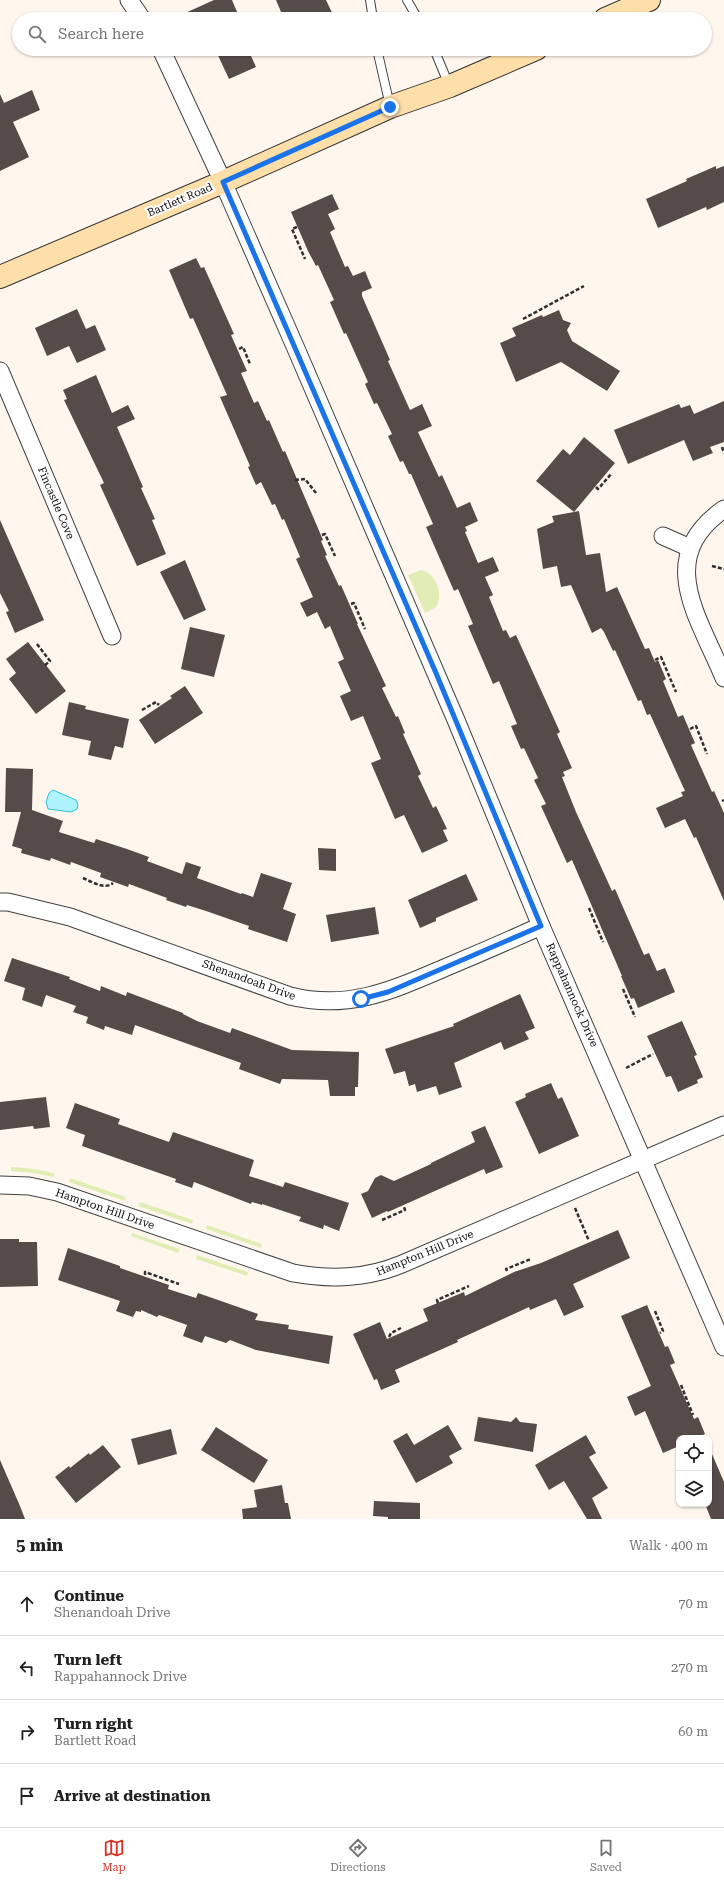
<!DOCTYPE html>
<html lang="en">
<head>
<meta charset="utf-8">
<style>
	:root { --surface:#fff; --page:#f6f6f6; --text:#222; --muted:#767676; --line:#e0e0e0; --accent:#d93025 }
	body { margin:0; font-family:"Roboto Serif",serif; background:var(--page); color:var(--text) }
	.controls { position:absolute; right:12px; bottom:12px; display:grid; overflow:hidden; border-radius:8px; box-shadow:0 1px 3px #0004 }
	.controls button { width:36px; height:36px; display:grid; place-items:center; padding:0; border:0; border-bottom:1px solid var(--line); background:var(--surface); color:var(--text); font:20px sans-serif }
	.stop { position:absolute; width:12px; height:12px; margin:-9px; border:3px solid #1a73e8; border-radius:50%; background:#fff }
	.stop.end { background:#1a73e8; border-color:#fff; box-shadow:0 1px 4px #0008 }
	.list { margin:0; padding:0; list-style:none }
	h2 { display:flex; justify-content:space-between; align-items:center; height:52px; margin:0; padding:0 16px; font-size:17px }
	h2 small { font-size:13px; font-weight:400; color:var(--muted) }
	.list li { display:grid; grid-template-columns:26px 1fr auto; gap:12px; align-items:center; box-sizing:border-box; height:64px; padding:0 16px; border-top:1px solid var(--line) }
	.list b { display:block; font-size:15px; white-space:nowrap }
	.list p { margin:0; font-size:13px; white-space:nowrap; color:var(--muted) }
	.list em { font-size:13px; font-style:normal; color:var(--muted) }
	.icon { flex:none; width:22px; height:22px; fill:none; stroke:currentColor; stroke-width:2; stroke-linecap:round; stroke-linejoin:round }
	.map { position:relative; flex:none; width:724px; height:1519px; overflow:hidden }
	.search { position:absolute; background:var(--surface); box-shadow:0 1px 3px #0004; left:12px; right:12px; top:12px; height:44px; display:flex; align-items:center; gap:10px; box-sizing:border-box; padding:0 14px; border-radius:22px; color:var(--muted); font-size:15px }
	.sheet { height:308px; background:var(--surface) }
	nav { display:flex; justify-content:space-around; align-items:center; box-sizing:border-box; height:56px; border-top:1px solid var(--line); background:var(--surface); font-size:11px; color:var(--muted) }
	nav a { display:grid; justify-items:center; gap:2px }
	nav .on { color:var(--accent) }
	.map>svg:first-child { display:block }
	.green { fill:#e1edb4 }
	.water { fill:#aef3fc; stroke:#2ec1d9 }
	.building { fill:#574b49 }
	.lines { fill:none; stroke-linecap:round; stroke-linejoin:round }
	.lane-casing { stroke:#414141; stroke-width:10 }
	.street-casing { stroke:#414141; stroke-width:19 }
	.secondary-casing { stroke:#303030; stroke-width:24 }
	.path { stroke:#303030; stroke-width:2.5; stroke-dasharray:4 2; stroke-linecap:butt }
	.lane { stroke:#fff; stroke-width:8 }
	.street { stroke:#fff; stroke-width:17 }
	.secondary { stroke:#ffdfa9; stroke-width:22 }
	.route { stroke:#1a73e8; stroke-width:5 }
	.labels { text-anchor:middle; dominant-baseline:central; stroke-width:4; stroke-linejoin:round; paint-order:stroke }
	.street-label { font-size:11px; fill:#0e0e0e; stroke:#fff }
</style>
</head>
<body>
<div class="map">
<svg width="724" height="1519" viewBox="0 0 724 1519">
	<rect width="100%" height="100%" fill="#fff7ee"/>
	<g class="green">
		<path d="M421,570C436,573 444,594 436,607L425,613L408,575Z"/>
		<path d="M11,1167L27,1168L55,1173L53,1177L34,1173L11,1171Z"/>
		<path d="M70,1178L126,1197L125,1201L69,1182Z"/>
		<path d="M140,1202L193,1220L192,1224L138,1206Z"/>
		<path d="M207,1225L262,1244L261,1248L206,1229Z"/>
		<path d="M132,1233L180,1249L178,1253L131,1236Z"/>
		<path d="M197,1255L248,1272L247,1276L196,1259Z"/>
	</g>
	<path class="water" d="M53,790L76,800L78,805L77,809L71,812L48,809L46,802L49,793Z"/>
	<g class="building">
		<path d="M214,0H232L240,19H172Z"/>
		<path d="M276,0H326L335,19H284Z"/>
		<path d="M215,49H248L256,67L229,79Z"/>
		<path d="M32,90L40,110L13,122L29,157L0,171V94L4,103Z"/>
		<path d="M716,166V169L724,166V202L707,210L706,207L658,228L646,199L687,181L686,179Z"/>
		<path d="M332,194L339,209L328,214L335,229L330,232L345,267L348,266L353,276L365,271L372,288L362,292V296L390,360L388,361L410,410L422,404L432,426L418,432L439,477L442,475L457,508L470,502L478,521L465,527L467,531L465,532L478,563L493,557L499,571L485,577L493,595L489,597L503,631L506,630L510,638L516,635L560,732L557,734L572,768L563,772L565,776L562,777L576,812L612,891L615,889L644,955L649,953L657,971L665,968L675,992L638,1008L634,998L631,999L621,976H622L572,860L567,863L541,806L546,804L534,780L538,778L524,748L521,749L511,726L517,724L499,681L493,684L468,626L473,624L458,589L454,591L426,527L433,524L411,474H409L403,461L400,462L388,436L392,434L377,403L374,404L365,384L368,382L346,333L344,334L330,302L334,300L318,265L316,266L308,251L291,212Z"/>
		<path d="M196,258L201,268L204,267L234,334L231,335L247,371L241,373L254,403L258,401L267,421L269,420L283,452L285,451L323,540L321,541L327,555L325,556L339,586L341,585L358,624H357L386,686L382,688L396,717L398,716L405,733L403,734L421,774L418,776L433,808L436,806L447,829L443,830L448,841L422,853L404,815L395,819L371,763L381,759L363,716L351,721L340,696L351,691L338,662L344,659L330,626L325,629L317,612L307,617L300,603L313,597L296,559L300,557L284,519L282,520L275,504L272,505L261,482L256,485L248,467L250,466L220,397L227,395L193,318L190,319L169,270Z"/>
		<path d="M77,309L86,329L95,325L106,350L77,363L69,346L47,356L35,328Z"/>
		<path d="M559,310L563,320L571,323L567,330L572,341L620,371L607,391L561,362L516,382L500,343L516,336L512,328L542,315L543,317Z"/>
		<path d="M96,375L112,413L128,405L135,419L117,427L143,487L141,488L155,519L152,520L166,554L137,566L100,485L104,483L64,400L67,399L63,390Z"/>
		<path d="M724,401V442L710,447L713,453L693,461L684,440L628,464L614,430L679,404L681,408L690,405L694,414Z"/>
		<path d="M584,437L615,463L574,512L579,511L586,555L600,553L606,592L617,587L645,649L649,648L655,662L658,660L666,679L663,681L678,717L683,715L695,743L691,745L712,792L714,791L724,813V901L696,837L694,838L685,819L665,828L656,808L683,796L681,792L685,791L650,714L647,715L641,700L638,701L615,650L613,651L604,632L601,628L592,633L571,585L561,587L557,566L543,569L537,529L554,522L552,516L574,512L536,481L563,449L570,455Z"/>
		<path d="M0,520L44,620L15,633L6,612L9,611L0,593Z"/>
		<path d="M185,560L206,610L184,620L160,572Z"/>
		<path d="M190,627L225,635L214,677L181,669Z"/>
		<path d="M28,642L66,691L36,714L9,679L16,673L6,659Z"/>
		<path d="M185,686L203,713L155,744L139,720L172,698L170,696Z"/>
		<path d="M69,702L86,706L85,709L129,719L123,748L115,746L111,760L88,755L91,741L62,735Z"/>
		<path d="M6,768L33,769L32,810L63,821L59,832L94,843L96,839L127,849L149,857L147,861L182,874L186,862L201,867L197,878L241,894L242,893L253,897L261,873L292,883L283,909L296,914L287,942L248,929L249,926L206,911L187,905L186,907L166,900L167,898L129,884L128,887L100,877L101,873L71,862L70,865L51,858L50,861L21,853L22,849L12,846L21,812H5Z"/>
		<path d="M318,848L336,849V871L319,870Z"/>
		<path d="M466,874L478,900L436,918V921L420,928L408,900Z"/>
		<path d="M375,907L379,934L331,942L326,915Z"/>
		<path d="M12,958L70,977L69,979L100,991L101,986L126,996L127,992L183,1013V1014L197,1021L230,1033L232,1028L292,1050L359,1052L358,1087H355V1096H330L328,1080L282,1079L280,1084L239,1069L241,1063L135,1025L132,1035L105,1026L104,1030L86,1023L88,1017L73,1012L76,1006L46,995L42,1007L22,1000L25,988L4,981Z"/>
		<path d="M520,994L535,1028L525,1032L529,1039L504,1050L501,1042L454,1063L462,1087L439,1095L436,1086L417,1092L415,1084L409,1086L405,1071L394,1074L385,1049L454,1026L453,1024Z"/>
		<path d="M682,1021L697,1055L694,1056L703,1077L697,1080L698,1083L678,1092L671,1076L666,1077L647,1036Z"/>
		<path d="M551,1083L558,1099L562,1097L579,1136L539,1154L515,1102L526,1097L525,1094Z"/>
		<path d="M46,1097L50,1127L34,1129L33,1126L0,1130V1102Z"/>
		<path d="M75,1103L120,1119L118,1124L169,1142L173,1132L254,1160L249,1176L283,1187L285,1182L349,1203L339,1231L324,1225L323,1229L299,1221L301,1217L262,1204V1205L252,1202L251,1204L194,1182L192,1188L175,1182L176,1179L82,1146L85,1135L66,1128Z"/>
		<path d="M485,1126L503,1167L486,1174L484,1169L388,1212L387,1211L372,1218L361,1194L368,1191L375,1178L381,1175L394,1181L431,1164V1163L475,1142L471,1132Z"/>
		<path d="M618,1230L630,1258L573,1284L584,1307L564,1316L556,1299L530,1310L529,1307L457,1340L458,1342L395,1370L400,1382L381,1390L377,1379L374,1380L353,1334L380,1322L387,1339L428,1321L423,1309L464,1292L465,1296L514,1272L541,1263Z"/>
		<path d="M0,1239H19V1242H37L38,1286L0,1287Z"/>
		<path d="M68,1248L120,1266V1268L169,1285L168,1289L196,1298L198,1293L258,1314L255,1320L289,1325L288,1329L333,1336L329,1364L256,1350L230,1340L226,1343L205,1336L202,1343L183,1336L187,1325L159,1315L157,1317L141,1310V1312L136,1311L133,1317L116,1311L120,1301L58,1280Z"/>
		<path d="M647,1305L665,1347L668,1346L675,1363L670,1365L694,1419L698,1417L705,1434L697,1438H679V1446L663,1453L645,1411L635,1416L627,1397L651,1386L621,1316Z"/>
		<path d="M478,1417L511,1422L516,1417L520,1422L537,1424L533,1452L474,1441Z"/>
		<path d="M448,1425L462,1449L449,1456L453,1463L416,1483L393,1441L407,1433L414,1445Z"/>
		<path d="M216,1427L268,1460L254,1483L201,1450Z"/>
		<path d="M171,1429L177,1454L138,1465L131,1439Z"/>
		<path d="M586,1435L596,1453L589,1457L608,1488L592,1498L602,1519H587L564,1481L549,1490L535,1465Z"/>
		<path d="M103,1445L121,1467L76,1503L55,1477L69,1466L70,1468L89,1453L90,1455Z"/>
		<path d="M709,1447L724,1482V1519H711L705,1504H709Z"/>
		<path d="M0,1460L20,1506L25,1519H0Z"/>
		<path d="M282,1485L285,1503H288L291,1519H243L242,1509L257,1507L254,1490Z"/>
		<path d="M374,1501L420,1503V1519H388V1517L373,1516Z"/>
	</g>
	<g class="lines">
		<defs>
			<g id="lane">
				<path d="M370,0L373,19"/>
				<path d="M407,0L418,19"/>
				<path d="M377,49L390,106"/>
				<path d="M434,49L449,85"/>
			</g>
			<g id="street">
				<path d="M129,0L142,19"/>
				<path d="M161,49L223,182L294,344L456,720L541,926L724,1347"/>
				<path d="M0,371L112,636"/>
				<path d="M724,509C654,558 699,617 724,678"/>
				<path d="M663,536L690,548"/>
				<path d="M0,902H8L70,917L290,996C350,1011 395,989 449,966C480,953 510,940 541,926"/>
				<path d="M0,1185L29,1186L57,1192L293,1273C331,1280 366,1279 402,1264L724,1125"/>
			</g>
			<g id="secondary">
				<path d="M605,19L649,0"/>
				<path d="M0,277L223,182L390,107L450,86L536,49"/>
			</g>
		</defs>
		<use href="#lane" class="lane-casing"/>
		<use href="#street" class="street-casing"/>
		<use href="#secondary" class="secondary-casing"/>
		<g class="path">
			<path d="M297,227L292,229L305,259"/>
			<path d="M523,319L584,286"/>
			<path d="M239,349L243,347L250,364"/>
			<path d="M722,447L724,453"/>
			<path d="M295,480L305,479L316,493"/>
			<path d="M596,487L598,489L612,473"/>
			<path d="M322,535L325,534L335,556"/>
			<path d="M712,566L724,569"/>
			<path d="M351,604L354,603L365,629"/>
			<path d="M37,644L50,661L44,666"/>
			<path d="M655,660L661,657L676,692"/>
			<path d="M142,710L156,702L159,705"/>
			<path d="M690,729L696,726L707,754"/>
			<path d="M722,801L724,800"/>
			<path d="M83,878C92,882 105,890 113,883"/>
			<path d="M589,908L603,942"/>
			<path d="M623,989L635,1017"/>
			<path d="M626,1068L653,1054"/>
			<path d="M575,1208L589,1241"/>
			<path d="M382,1220L405,1210L404,1207"/>
			<path d="M507,1271L506,1269L531,1259"/>
			<path d="M145,1275V1272L179,1284"/>
			<path d="M438,1303L437,1300L469,1286"/>
			<path d="M655,1311L663,1331L660,1333"/>
			<path d="M389,1337L391,1333L401,1328"/>
			<path d="M681,1385L693,1415"/>
		</g>
		<use href="#lane" class="lane"/>
		<use href="#street" class="street"/>
		<use href="#secondary" class="secondary"/>
	</g>
	<g class="lines">
		<path class="route" d="M361,999L388,992L541,926L436,673L223,182L390,107"/>
	</g>
	<g class="labels">
		<g class="street-label">
			<text transform="translate(180 200) rotate(-23)">Bartlett Road</text>
			<text transform="translate(56 503) rotate(67)">Fincastle Cove</text>
			<text transform="translate(249 980) rotate(20)">Shenandoah Drive</text>
			<text transform="translate(572 995) rotate(66)">Rappahannock Drive</text>
			<text transform="translate(105 1209) rotate(19)">Hampton Hill Drive</text>
			<text transform="translate(425 1253) rotate(-22)">Hampton Hill Drive</text>
		</g>
	</g>
</svg>
<div class="controls">
<button><svg class="icon" aria-label="locate" viewBox="0 0 24 24"><circle cx="12" cy="12" r="6"/><path d="M12 2v4M12 18v4M2 12h4M18 12h4"/></svg></button>
<button><svg class="icon" aria-label="layers" viewBox="0 0 24 24"><path d="M12 4l9 5-9 5-9-5zM3 14l9 5 9-5"/></svg></button>
</div>
<div class="stop" style="left:361px;top:999px"></div>
<div class="stop end" style="left:390px;top:107px"></div>
<div class="search"><svg class="icon" aria-label="search" viewBox="0 0 24 24"><circle cx="10" cy="10" r="6"/><path d="M15 15l6 6"/></svg>Search here</div>
</div>
<section class="sheet">
<h2>5 min<small>Walk · 400 m</small></h2>
<ul class="list">
<li><svg class="icon" aria-label="ahead" viewBox="0 0 24 24"><path d="M12 20V5M6 11l6-6 6 6"/></svg><div><b>Continue</b><p>Shenandoah Drive</p></div><em>70 m</em></li>
<li><svg class="icon" aria-label="left" viewBox="0 0 24 24"><path d="M17 20v-9H6M10 6l-5 5 5 5"/></svg><div><b>Turn left</b><p>Rappahannock Drive</p></div><em>270 m</em></li>
<li><svg class="icon" aria-label="right" viewBox="0 0 24 24"><path d="M7 20v-9h11M14 6l5 5-5 5"/></svg><div><b>Turn right</b><p>Bartlett Road</p></div><em>60 m</em></li>
<li><svg class="icon" aria-label="arrive" viewBox="0 0 24 24"><path d="M6 21V4h12l-3 4 3 4H6"/></svg><div><b>Arrive at destination</b></div></li>
</ul>
</section>
<nav>
<a class="on"><svg class="icon" aria-label="map" viewBox="0 0 24 24"><path d="M3 6l6-2 6 2 6-2v14l-6 2-6-2-6 2zM9 4v14M15 6v14"/></svg>Map</a>
<a><svg class="icon" aria-label="directions" viewBox="0 0 24 24"><path d="M12 3l9 9-9 9-9-9zM9 14v-3h6M13 9l2 2-2 2"/></svg>Directions</a>
<a><svg class="icon" aria-label="saved" viewBox="0 0 24 24"><path d="M7 4h10v16l-5-4-5 4z"/></svg>Saved</a>
</nav>
</body>
</html>
